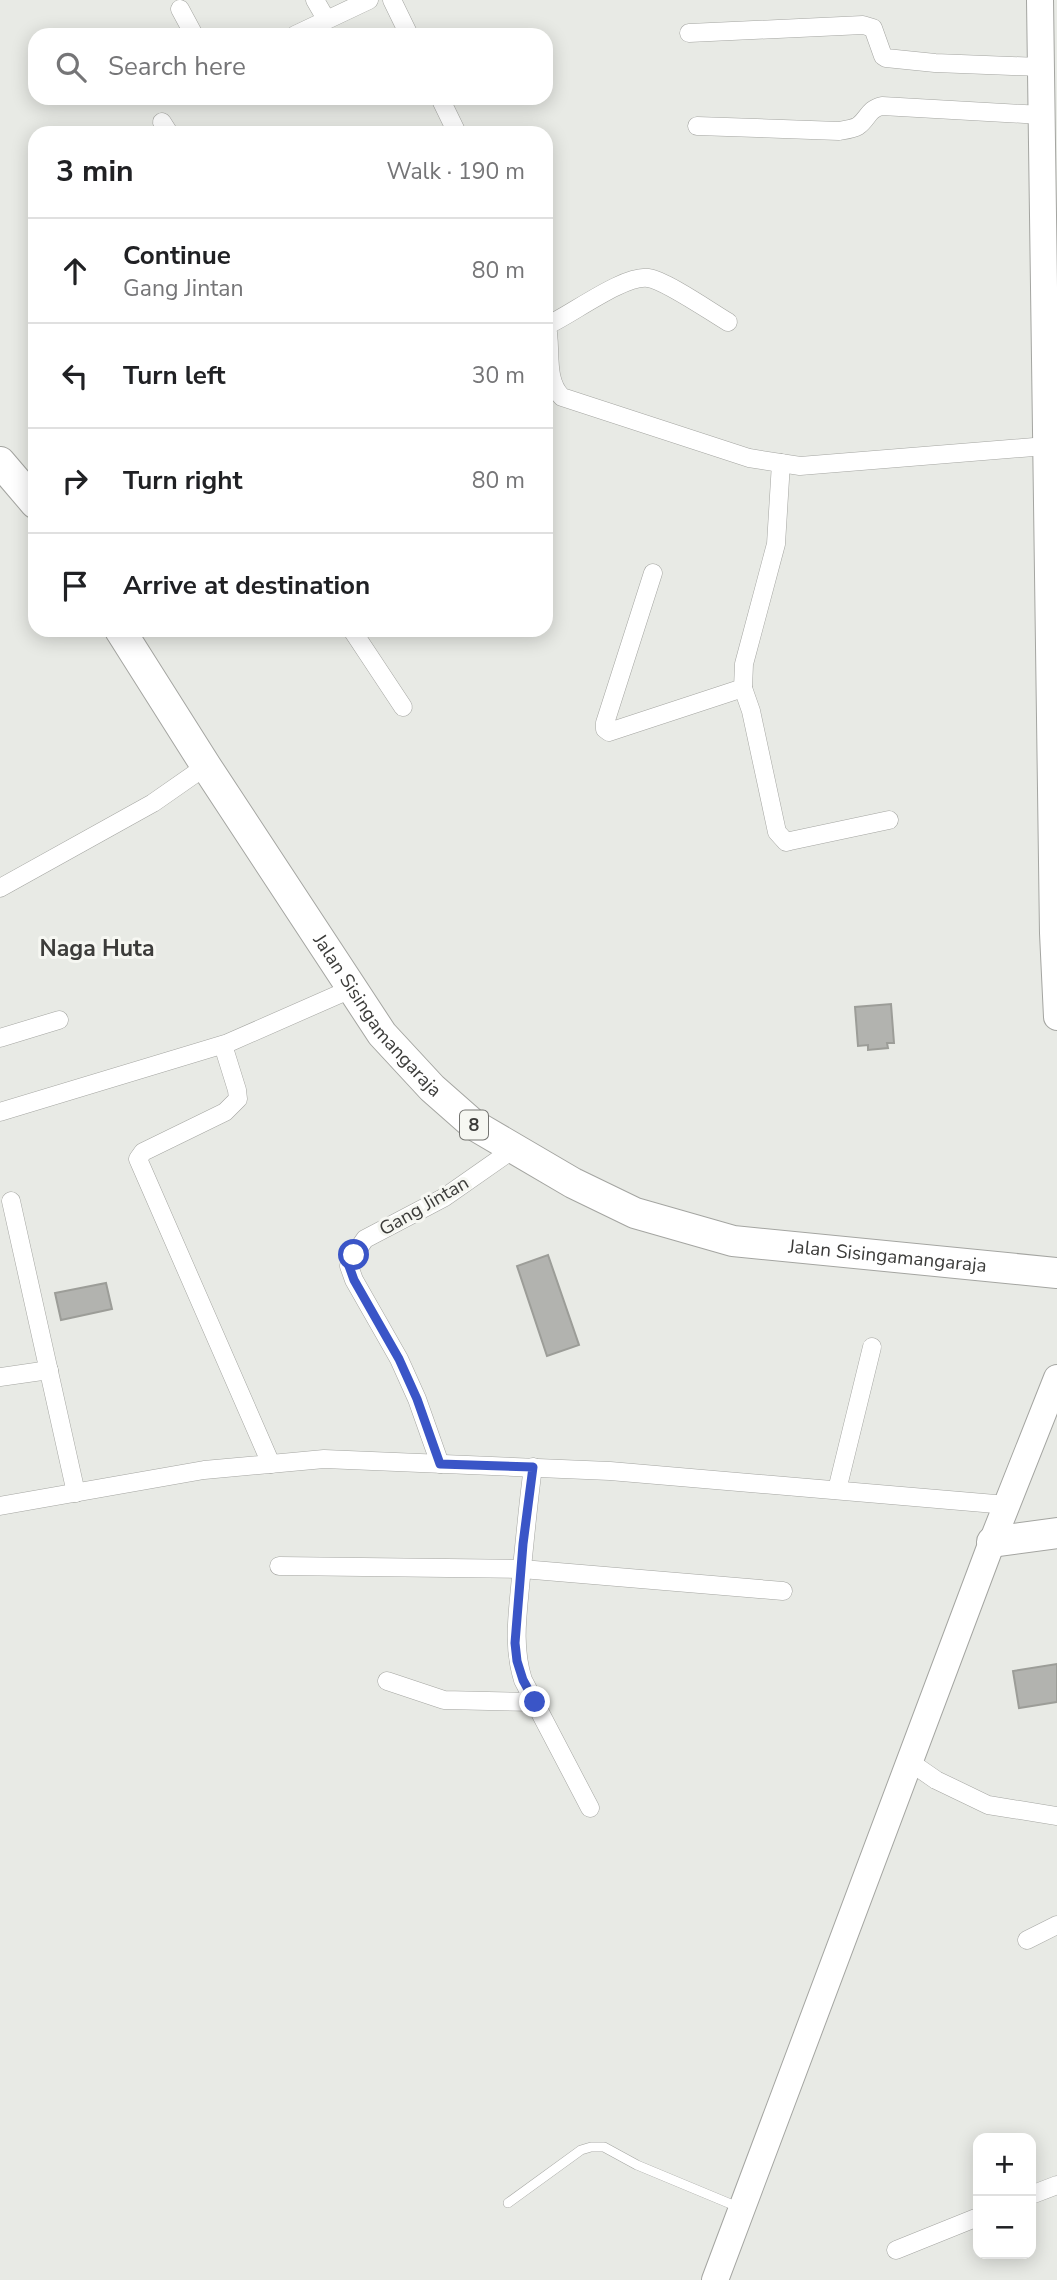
<!DOCTYPE html>
<html lang="en">
<head>
<meta charset="utf-8">
<style>
	:root { --surface:#fff; --page:#f6f6f6; --text:#202124; --muted:#757577; --line:#e0e0e0 }
	body { margin:0; font-family:"Nunito Sans",sans-serif; background:var(--page); color:var(--text) }
	.controls { position:absolute; right:21px; bottom:21px; display:grid; overflow:hidden; border-radius:14px; box-shadow:0 4px 18px #0003 }
	.controls button { width:63px; height:63px; display:grid; place-items:center; padding:0; border:0; border-bottom:2px solid var(--line); background:var(--surface); color:var(--text); font:35px sans-serif }
	.stop { position:absolute; width:21px; height:21px; margin:-16px; border:5px solid #3a55c7; border-radius:50%; background:#fff }
	.stop.end { background:#3a55c7; border-color:#fff; box-shadow:0 2px 7px #0008 }
	.list { margin:0; padding:0; list-style:none }
	h2 { display:flex; justify-content:space-between; align-items:center; height:91px; margin:0; padding:0 28px; font-size:30px }
	h2 small { font-size:23px; font-weight:400; color:var(--muted) }
	.list li { display:grid; grid-template-columns:46px 1fr auto; gap:21px; align-items:center; box-sizing:border-box; height:105px; padding:0 28px; border-top:2px solid var(--line) }
	.list b { display:block; font-size:26px; white-space:nowrap }
	.list p { margin:0; font-size:23px; white-space:nowrap; color:var(--muted) }
	.list em { font-size:23px; font-style:normal; color:var(--muted) }
	.icon { flex:none; width:38px; height:38px; fill:none; stroke:currentColor; stroke-width:2; stroke-linecap:round; stroke-linejoin:round }
	.map { position:relative; flex:none; width:1057px; height:2280px; overflow:hidden }
	.search { position:absolute; background:var(--surface); box-shadow:0 4px 18px #0003; left:28px; top:28px; width:525px; height:77px; display:flex; align-items:center; gap:18px; box-sizing:border-box; padding:0 24px; border-radius:21px; color:var(--muted); font-size:26px }
	.panel { position:absolute; background:var(--surface); box-shadow:0 4px 18px #0003; left:28px; top:126px; width:525px; height:511px; border-radius:21px }
	.map>svg:first-child { display:block }
	.building { fill:#b2b3af; stroke:#9c9d98; stroke-width:2 }
	.lines { fill:none; stroke-linecap:round; stroke-linejoin:round }
	.lane-casing { stroke:#a4a5a1; stroke-width:10 }
	.street-casing { stroke:#a4a5a1; stroke-width:19 }
	.primary-casing { stroke:#a4a5a1; stroke-width:28 }
	.highway-casing { stroke:#a4a5a1; stroke-width:32 }
	.lane { stroke:#fff; stroke-width:9 }
	.street { stroke:#fff; stroke-width:18 }
	.primary { stroke:#fff; stroke-width:26 }
	.highway { stroke:#fff; stroke-width:30 }
	.route { stroke:#3a55c7; stroke-width:9 }
	.labels { text-anchor:middle; dominant-baseline:central; stroke-width:6; stroke-linejoin:round; paint-order:stroke }
	.shield { fill:#f6f7f2; stroke:#747471; stroke-width:2 }
	.shield-label { font-size:18px; font-weight:bold; fill:#3c3c3a }
	.street-label { font-size:19px; fill:#3c3c3a; stroke:#f6f7f2 }
	.quarter-label { font-size:23px; font-weight:bold; fill:#3c3c3a; stroke:#f6f7f2 }
</style>
</head>
<body>
<div class="map">
<svg width="1057" height="2280" viewBox="0 0 1057 2280">
	<rect width="100%" height="100%" fill="#e8eae5"/>
	<g class="building">
		<path d="M891,1004L894,1043H887L888,1048L868,1050V1045L858,1046L855,1007Z"/>
		<path d="M548,1255L579,1345L547,1356L517,1266Z"/>
		<path d="M106,1283L112,1309L61,1320L55,1293Z"/>
		<path d="M1057,1664V1702L1019,1708L1013,1671Z"/>
	</g>
	<g class="lines">
		<defs>
			<path id="lane" d="M508,2203L581,2150L591,2147H604L637,2165L738,2207"/>
			<g id="street">
				<path d="M315,0L326,19"/>
				<path d="M392,0L409,35"/>
				<path d="M180,9L194,35"/>
				<path d="M689,33L863,25L873,28L883,56L886,58L935,63L1040,67"/>
				<path d="M295,35L369,0"/>
				<path d="M440,98L457,133"/>
				<path d="M162,122L169,133"/>
				<path d="M697,126L839,131C845,130 853,129 858,126C868,119 868,109 882,106L1041,115"/>
				<path d="M546,322C553,345 543,379 562,397L749,458L800,466L1046,446"/>
				<path d="M546,326C571,315 623,275 648,278C665,280 711,312 728,322"/>
				<path d="M653,573L605,723V729L609,732L743,688L744,664L776,544L781,463"/>
				<path d="M352,630L403,707"/>
				<path d="M743,688L751,711L777,832L786,842L790,841L889,820"/>
				<path d="M0,888L153,803L206,766"/>
				<path d="M0,1038L59,1020"/>
				<path d="M223,1045L237,1090L238,1099L225,1112L143,1152L138,1159L271,1464"/>
				<path d="M0,1112L228,1043L351,989"/>
				<path d="M11,1201L76,1493"/>
				<path d="M0,1377L49,1370"/>
				<path d="M440,1464L417,1399L399,1359L354,1280L349,1266L354,1255L365,1239L445,1197L515,1148"/>
				<path d="M533,1467C528,1504 525,1540 521,1577C518,1612 512,1645 523,1680L590,1808"/>
				<path d="M837,1490L872,1347"/>
				<path d="M0,1506L204,1470L324,1459L610,1471L1007,1505"/>
				<path d="M279,1566L522,1569L783,1591"/>
				<path d="M387,1681L444,1700L535,1702"/>
				<path d="M910,1762L936,1780L988,1805L1057,1816"/>
				<path d="M1027,1940L1057,1925"/>
				<path d="M1031,2195L1057,2185"/>
				<path d="M896,2250L978,2217"/>
			</g>
			<g id="primary">
				<path d="M1040,0L1053,933L1057,1017"/>
				<path d="M715,2280L992,1542L1057,1378"/>
			</g>
			<g id="highway">
				<path d="M0,462L35,503"/>
				<path id="s1" d="M120,630L206,766L382,1034L432,1088L474,1125L573,1183L635,1213L733,1241L1057,1273"/>
				<path d="M992,1542L1057,1533"/>
			</g>
		</defs>
		<use href="#lane" class="lane-casing"/>
		<use href="#street" class="street-casing"/>
		<use href="#primary" class="primary-casing"/>
		<use href="#highway" class="highway-casing"/>
		<use href="#lane" class="lane"/>
		<use href="#street" class="street"/>
		<use href="#primary" class="primary"/>
		<use href="#highway" class="highway"/>
	</g>
	<g class="lines">
		<path class="route" d="M354,1255L349,1266L354,1280L399,1359L417,1399L440,1464L533,1467L523,1544L515,1643L517,1661L523,1680L535,1702"/>
	</g>
	<g class="labels">
		<rect class="shield" x="460" y="1110.5" width="28" height="29" rx="5"/>
		<g class="shield-label">
			<text x="474" y="1125">8</text>
		</g>
		<g class="street-label">
			<text stroke="none"><textPath href="#s1" startOffset="464">Jalan Sisingamangaraja</textPath></text>
			<text transform="translate(424 1206) rotate(-30)">Gang Jintan</text>
			<text stroke="none"><textPath href="#s1" startOffset="1052">Jalan Sisingamangaraja</textPath></text>
		</g>
		<g class="quarter-label">
			<text x="97" y="948">Naga Huta</text>
		</g>
	</g>
</svg>
<div class="controls">
<button>+</button>
<button>−</button>
</div>
<div class="stop" style="left:354px;top:1255px"></div>
<div class="stop end" style="left:535px;top:1702px"></div>
<div class="search"><svg class="icon" aria-label="search" viewBox="0 0 24 24"><circle cx="10" cy="10" r="6"/><path d="M15 15l6 6"/></svg>Search here</div>
<section class="panel">
<h2>3 min<small>Walk · 190 m</small></h2>
<ul class="list">
<li><svg class="icon" aria-label="ahead" viewBox="0 0 24 24"><path d="M12 20V5M6 11l6-6 6 6"/></svg><div><b>Continue</b><p>Gang Jintan</p></div><em>80 m</em></li>
<li><svg class="icon" aria-label="left" viewBox="0 0 24 24"><path d="M17 20v-9H6M10 6l-5 5 5 5"/></svg><div><b>Turn left</b></div><em>30 m</em></li>
<li><svg class="icon" aria-label="right" viewBox="0 0 24 24"><path d="M7 20v-9h11M14 6l5 5-5 5"/></svg><div><b>Turn right</b></div><em>80 m</em></li>
<li><svg class="icon" aria-label="arrive" viewBox="0 0 24 24"><path d="M6 21V4h12l-3 4 3 4H6"/></svg><div><b>Arrive at destination</b></div></li>
</ul>
</section>
</div>
</body>
</html>
